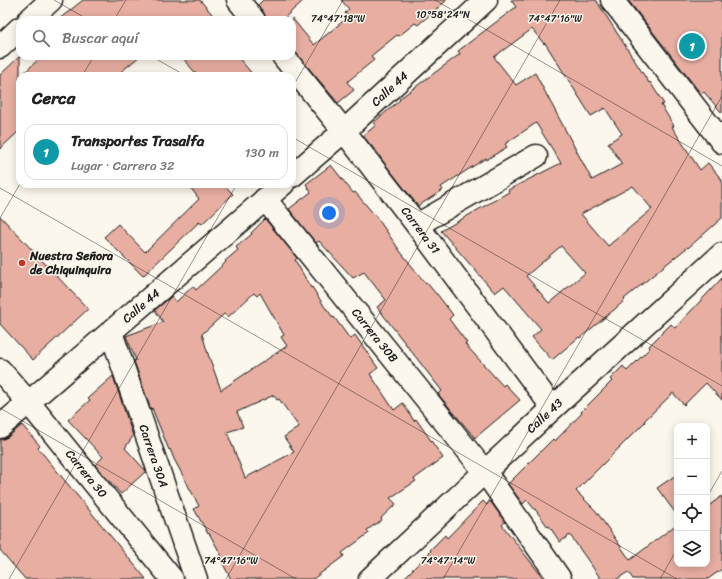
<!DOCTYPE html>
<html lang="es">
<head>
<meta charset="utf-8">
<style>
	:root { --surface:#fff; --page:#f2f2f2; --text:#222; --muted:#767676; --line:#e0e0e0; --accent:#db2777 }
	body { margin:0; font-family:Sriracha,sans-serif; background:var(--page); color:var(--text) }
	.controls { position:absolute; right:12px; bottom:12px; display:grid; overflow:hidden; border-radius:8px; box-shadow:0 2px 10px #0003 }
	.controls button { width:36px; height:36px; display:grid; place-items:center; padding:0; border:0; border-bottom:1px solid var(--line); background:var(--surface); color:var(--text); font:20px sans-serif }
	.you { position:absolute; left:329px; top:213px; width:14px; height:14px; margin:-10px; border:3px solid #fff; border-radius:50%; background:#1a73e8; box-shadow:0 0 0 6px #1a73e833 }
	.badge { display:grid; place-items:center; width:26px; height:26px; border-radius:50%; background:var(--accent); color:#fff; font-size:13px; font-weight:700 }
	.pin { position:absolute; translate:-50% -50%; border:2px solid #fff; box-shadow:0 1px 4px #0006 }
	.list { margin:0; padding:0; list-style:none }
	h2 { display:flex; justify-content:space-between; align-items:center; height:52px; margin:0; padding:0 16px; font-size:17px }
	h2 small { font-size:13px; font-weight:400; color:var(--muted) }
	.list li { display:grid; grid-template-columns:26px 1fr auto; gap:12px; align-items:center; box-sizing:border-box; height:56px; margin:0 8px 8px; padding:0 8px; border:1px solid var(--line); border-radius:12px }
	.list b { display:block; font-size:15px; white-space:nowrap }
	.list p { margin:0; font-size:13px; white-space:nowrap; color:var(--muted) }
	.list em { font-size:13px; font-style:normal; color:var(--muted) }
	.icon { flex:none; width:22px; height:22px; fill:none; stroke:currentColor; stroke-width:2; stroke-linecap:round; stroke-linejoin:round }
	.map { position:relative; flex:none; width:722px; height:579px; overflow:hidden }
	.search { position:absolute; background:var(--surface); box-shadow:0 2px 10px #0003; left:16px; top:16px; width:280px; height:44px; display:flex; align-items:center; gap:10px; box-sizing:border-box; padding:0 14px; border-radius:12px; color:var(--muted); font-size:15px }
	.panel { position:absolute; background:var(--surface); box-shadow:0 2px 10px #0003; left:16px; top:72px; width:280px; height:116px; border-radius:12px }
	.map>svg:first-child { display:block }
	.building { fill:#e8aea2; stroke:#1c1c1c; fill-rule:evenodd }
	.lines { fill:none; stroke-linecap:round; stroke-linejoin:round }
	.minor-casing { stroke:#1c1c1c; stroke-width:25 }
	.major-casing { stroke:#1c1c1c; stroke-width:25 }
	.minor { stroke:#fbf7ec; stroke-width:22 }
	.major { stroke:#fbf7ec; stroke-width:22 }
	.ticks { fill:none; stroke:#1c1c1c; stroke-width:1; stroke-opacity:0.45 }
	.poi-dot { fill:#c8321e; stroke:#fbf7ec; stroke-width:1.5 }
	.labels { text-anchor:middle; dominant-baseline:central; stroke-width:3; stroke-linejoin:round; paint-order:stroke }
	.street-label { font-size:12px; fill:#1c1c1c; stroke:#fbf7ec }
	.poi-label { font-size:12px; font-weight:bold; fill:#1c1c1c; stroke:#fbf7ec; text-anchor:start }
	.ticks-label { font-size:10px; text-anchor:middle; fill:#1c1c1c; stroke:#fbf7ec; stroke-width:3; stroke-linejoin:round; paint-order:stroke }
</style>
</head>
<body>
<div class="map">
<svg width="722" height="579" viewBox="0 0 722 579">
	<rect width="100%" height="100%" fill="#fbf7ec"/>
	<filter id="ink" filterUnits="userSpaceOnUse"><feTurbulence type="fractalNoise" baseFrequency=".025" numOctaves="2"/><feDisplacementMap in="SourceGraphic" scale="8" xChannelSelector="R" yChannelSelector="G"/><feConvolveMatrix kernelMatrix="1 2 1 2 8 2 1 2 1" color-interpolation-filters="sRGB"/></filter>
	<g filter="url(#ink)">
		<g class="building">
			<path d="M83,0H200L217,20H58Z"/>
			<path d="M263,0H304L282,20H266L264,13L258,5Z"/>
			<path d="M341,0H447L418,25L415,23L399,36L397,35L371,56L374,60L347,82L354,90L338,103L292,48V18L314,45L348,17L345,13L349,9Z"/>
			<path d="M511,0H596L649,83L650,82L664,104L661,105L674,126L672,127L700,170L708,163L722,180V218L688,248V247L669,262L624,299L625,300L615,309L580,338L579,337L552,360L532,337L541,329L504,286L495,293L441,231L509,192L508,190L561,163L536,123L505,144L507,147L486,160V158L441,187L443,190L418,206L382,160L375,149V150L363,136L376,125L373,123L400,100L399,99L460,54L458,51L516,7ZM532,29L544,44L545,43L591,116L605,108L622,134L608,143L622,164L592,180L535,73L516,85L494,57ZM633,186L652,209L608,246L581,214ZM561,246L585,273L549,303L526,276Z"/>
			<path d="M628,0H722V113L704,92L701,94Z"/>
			<path d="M20,56V130L0,149V75Z"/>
			<path d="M42,56H140L116,76H21Z"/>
			<path d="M181,56H237L254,76H198Z"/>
			<path d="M331,165L353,193L355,192L378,219L400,251L426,284L427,283L436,294H437L453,315L449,319L467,343L465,344L503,386L505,384L520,400L475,438L438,394L442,391L377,307L386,300L364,272L353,278L319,241L316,243L289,209L311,192L306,184Z"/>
			<path d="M188,184H223L233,194L202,224L199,222L143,276L104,237L118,224L145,252L199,199Z"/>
			<path d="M0,216L88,309L33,360L0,324Z"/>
			<path d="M265,219L297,258L295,260L311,288L312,287L326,309H327L333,318L334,317L350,339L355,335L378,368L370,374L394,410L403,403L414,421L416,419L443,458L414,479L416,481L390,498L396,504L381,518L382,520L367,530L369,533L342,553L344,556L313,579H231L223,564L225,562L209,533L208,534L194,509L199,506L174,459L170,449L169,450L152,408L151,410L134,361L136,360L126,336L163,322L155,310L172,296L176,302L193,286L196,290L226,262L225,261L238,250L236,247L252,234L251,233ZM254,293L257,296L260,293L284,335L281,337L287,346L221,390L208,354L202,334L224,314L228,317ZM274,395L277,400L279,399L299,427L284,437L294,452L245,478L227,432L243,427L237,412Z"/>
			<path d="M722,278V400L706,383L684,405L673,393L644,421L645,422L576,491L596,511L630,560L677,524V564H707V507L722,496V569L708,579H633L628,572L617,579H601L570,535L560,542L549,526L548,527L535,509V510L527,500L523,504L508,484L553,439L555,441L582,413L581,412L612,381L610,379L623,366L627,371L650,348L649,346L671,324L675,328Z"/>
			<path d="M113,376L133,436L125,448L146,471L121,494L95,465L103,457L68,420L90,400L88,398Z"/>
			<path d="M22,425L40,446L38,448L146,579H25L0,550V439H3L8,437Z"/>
			<path d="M676,475H677V515L657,488Z"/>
			<path d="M483,501L487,505L490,501L505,522L502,525L544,579H403L431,551L430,550L445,535L447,538Z"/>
		</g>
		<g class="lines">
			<defs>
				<g id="minor">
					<path d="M238,0L254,20"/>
					<path d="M612,0L722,142"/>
					<path id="s1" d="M283,56L344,131L417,225L553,408"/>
					<path id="s2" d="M292,176L344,131L486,0"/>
					<path id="s3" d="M265,199L485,472L560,579"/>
					<path d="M417,225L536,156"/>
					<path id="s4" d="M111,332L196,579"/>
					<path id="s5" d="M0,370L29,403L172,579"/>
					<path id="s6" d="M0,427L283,184"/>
					<path id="s7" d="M370,579L553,408L722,254"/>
				</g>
				<g id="major">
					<path d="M29,20L51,0"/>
					<path d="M0,47L20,28"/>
				</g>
			</defs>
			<use href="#minor" class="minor-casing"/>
			<use href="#major" class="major-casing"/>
			<use href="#minor" class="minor"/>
			<use href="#major" class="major"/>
		</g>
	</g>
	<path class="ticks" d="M54,0L89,20M435,0L722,166M114,20L126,0M151,56L186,76M82,76L94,56M292,88L343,0M292,137L722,386M0,188L677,579M0,218L20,184M0,408L296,579M707,497L722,471M9,579L237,184M226,579L560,0M443,579L722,96M660,579L677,549"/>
	<circle class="poi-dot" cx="22" cy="263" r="4"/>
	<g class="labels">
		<g class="street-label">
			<text stroke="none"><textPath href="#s2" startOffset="131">Calle 44</textPath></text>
			<text stroke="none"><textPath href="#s1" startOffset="222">Carrera 31</textPath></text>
			<text stroke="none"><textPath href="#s6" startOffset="186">Calle 44</textPath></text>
			<text stroke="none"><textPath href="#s3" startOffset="175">Carrera 30B</textPath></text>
			<text stroke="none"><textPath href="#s7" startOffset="239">Calle 43</textPath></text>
			<text stroke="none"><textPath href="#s4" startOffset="131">Carrera 30A</textPath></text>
			<text stroke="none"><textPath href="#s5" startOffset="135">Carrera 30</textPath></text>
		</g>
		<g class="poi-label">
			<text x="30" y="256">Nuestra Señora<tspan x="30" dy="14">de Chiquinquira</tspan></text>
		</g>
	</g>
	<g class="ticks-label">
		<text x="443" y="18">10°58'24"N</text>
		<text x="338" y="22">74°47'18"W</text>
		<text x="555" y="22">74°47'16"W</text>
		<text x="231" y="564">74°47'16"W</text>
		<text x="448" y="564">74°47'14"W</text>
	</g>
</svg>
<div class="controls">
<button>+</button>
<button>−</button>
<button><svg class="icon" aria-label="locate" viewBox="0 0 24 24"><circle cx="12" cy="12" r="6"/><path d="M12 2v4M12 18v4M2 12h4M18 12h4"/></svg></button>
<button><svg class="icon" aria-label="layers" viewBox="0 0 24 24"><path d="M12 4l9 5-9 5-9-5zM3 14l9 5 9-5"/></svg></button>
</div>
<div class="you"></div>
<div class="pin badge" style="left:692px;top:46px;background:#0f9aa8">1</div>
<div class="search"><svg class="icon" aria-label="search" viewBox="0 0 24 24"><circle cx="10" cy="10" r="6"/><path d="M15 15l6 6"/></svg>Buscar aquí</div>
<section class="panel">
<h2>Cerca<small></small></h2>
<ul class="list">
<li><span class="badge" style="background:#0f9aa8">1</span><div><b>Transportes Trasalfa</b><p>Lugar · Carrera 32</p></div><em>130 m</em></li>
</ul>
</section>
</div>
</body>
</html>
